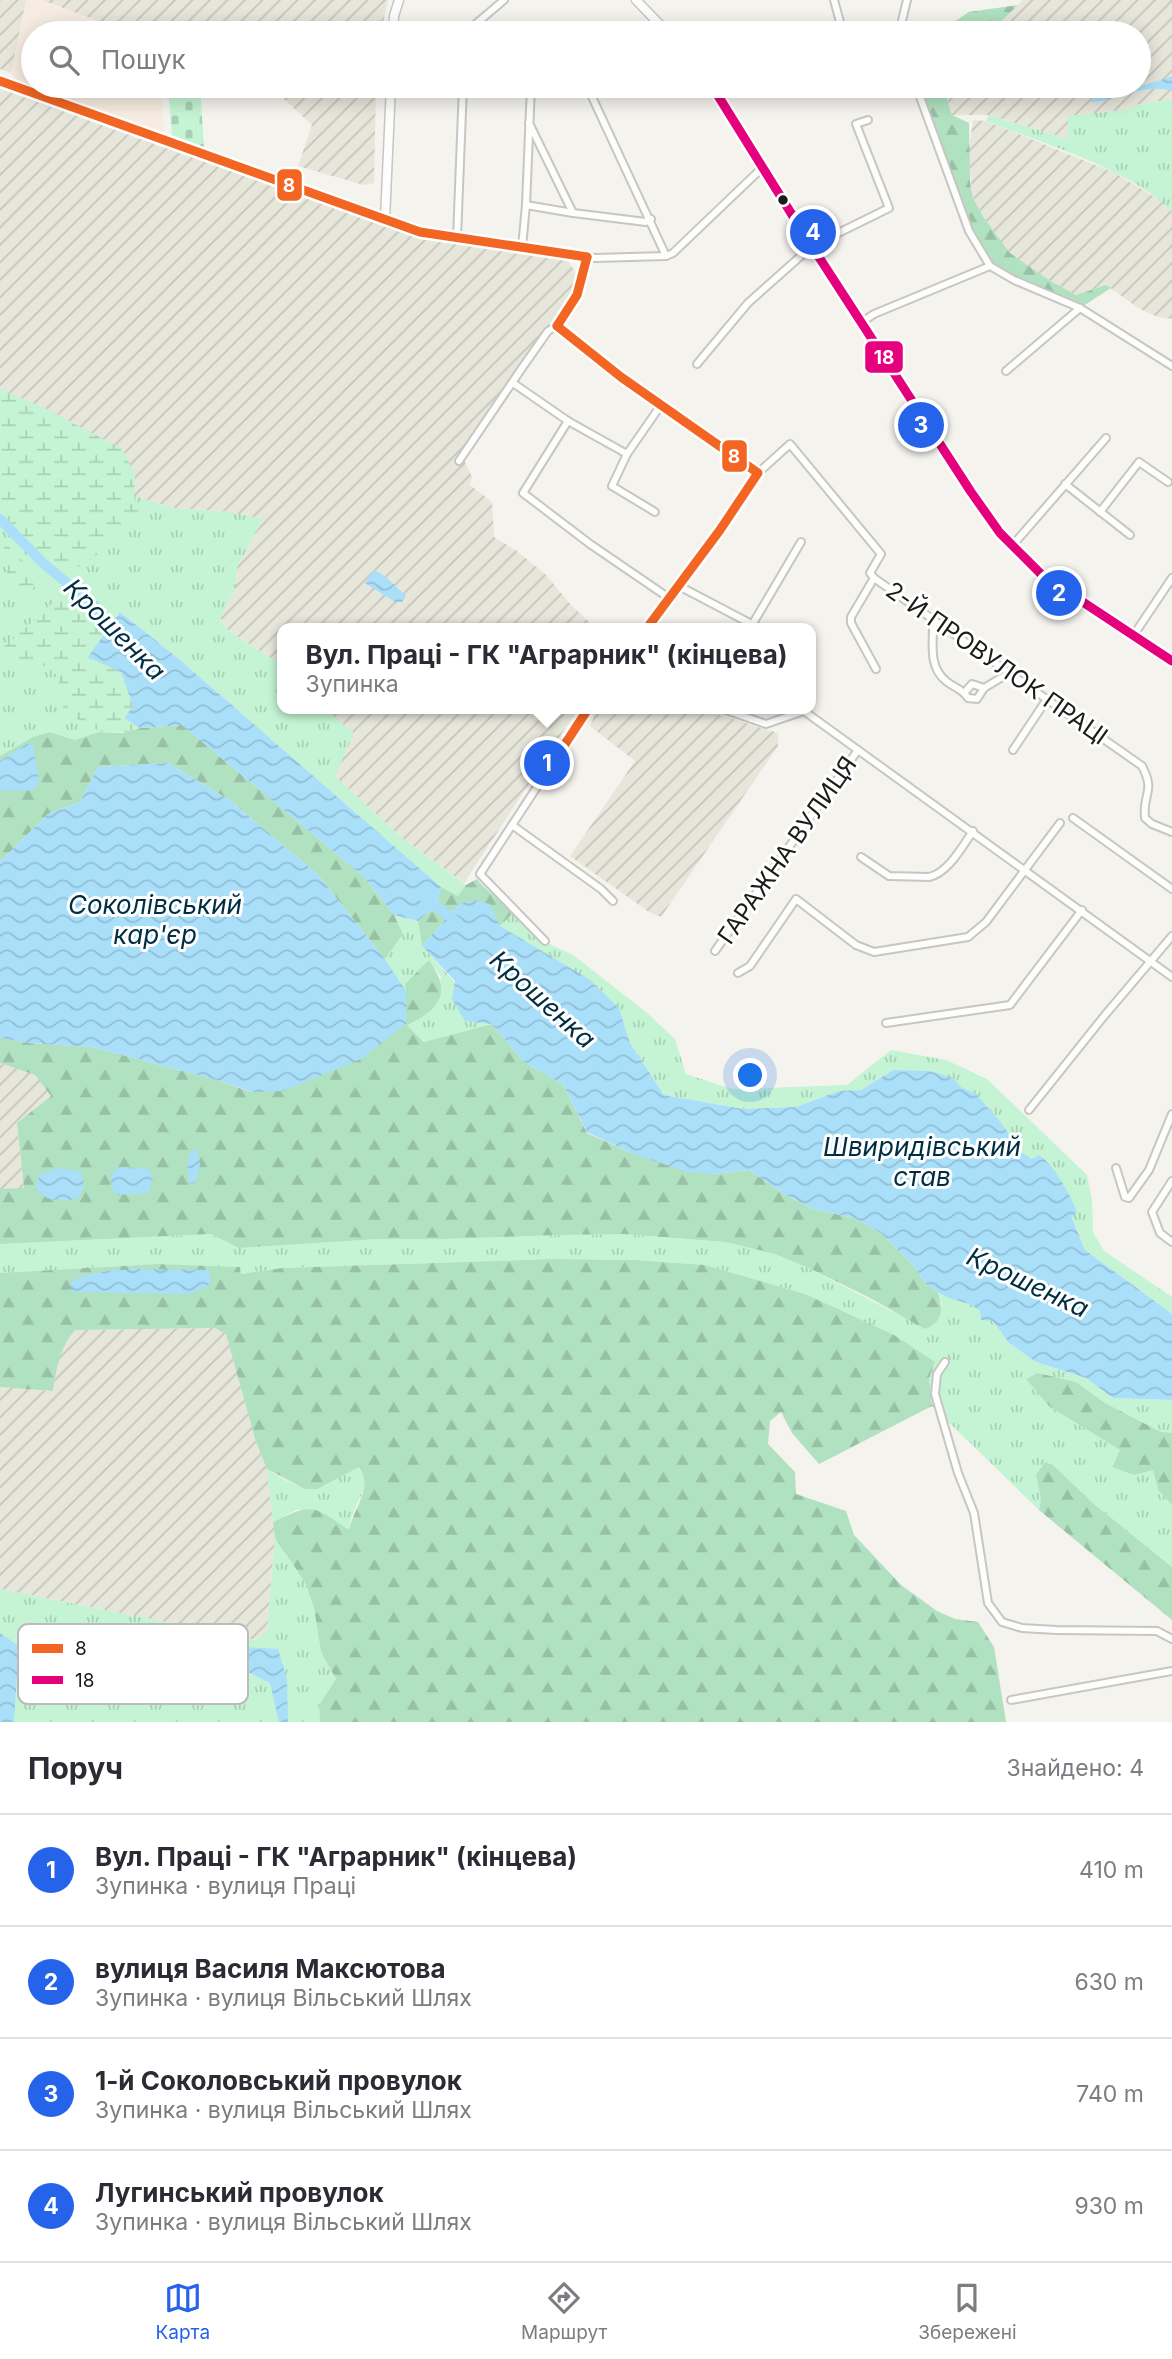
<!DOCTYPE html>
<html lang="uk">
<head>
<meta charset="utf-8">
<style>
	:root { --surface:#fff; --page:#f7f7f7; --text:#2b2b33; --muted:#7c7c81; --line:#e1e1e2; --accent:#2563eb }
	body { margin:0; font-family:Inter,sans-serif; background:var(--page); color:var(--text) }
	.you { position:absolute; left:751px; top:1076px; width:24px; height:24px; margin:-18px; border:5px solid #fff; border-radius:50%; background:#1a73e8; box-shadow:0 0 0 10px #1a73e833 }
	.badge { display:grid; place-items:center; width:46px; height:46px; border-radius:50%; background:var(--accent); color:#fff; font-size:23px; font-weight:700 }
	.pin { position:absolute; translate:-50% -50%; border:4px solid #fff; box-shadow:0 2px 7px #0006 }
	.popup { position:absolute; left:277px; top:623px; width:539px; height:91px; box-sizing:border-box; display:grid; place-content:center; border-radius:14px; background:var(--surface); filter:drop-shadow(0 2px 5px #0005); font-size:23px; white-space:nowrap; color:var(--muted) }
	.popup b { font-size:26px; color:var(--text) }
	.popup::after { content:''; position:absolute; left:50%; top:100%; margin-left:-14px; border:14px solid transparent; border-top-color:var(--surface) }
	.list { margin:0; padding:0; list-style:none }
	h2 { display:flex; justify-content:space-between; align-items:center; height:91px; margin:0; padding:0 28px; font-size:30px }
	h2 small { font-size:23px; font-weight:400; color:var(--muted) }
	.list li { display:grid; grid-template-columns:46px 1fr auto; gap:21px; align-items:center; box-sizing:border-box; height:112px; padding:0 28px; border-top:2px solid var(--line) }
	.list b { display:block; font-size:26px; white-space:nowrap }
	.list p { margin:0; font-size:23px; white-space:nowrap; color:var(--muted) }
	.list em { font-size:23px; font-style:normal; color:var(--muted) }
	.icon { flex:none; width:38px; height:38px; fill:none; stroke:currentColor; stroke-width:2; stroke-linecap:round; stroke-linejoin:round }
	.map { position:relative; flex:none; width:1172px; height:1722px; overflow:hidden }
	.search { position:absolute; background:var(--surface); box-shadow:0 4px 18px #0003; left:21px; right:21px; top:21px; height:77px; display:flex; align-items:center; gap:18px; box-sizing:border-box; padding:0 24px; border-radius:38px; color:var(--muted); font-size:26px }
	.sheet { height:539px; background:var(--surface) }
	nav { display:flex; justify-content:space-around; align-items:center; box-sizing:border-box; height:98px; border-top:2px solid var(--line); background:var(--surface); font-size:19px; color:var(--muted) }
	nav a { display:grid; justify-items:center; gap:4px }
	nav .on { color:var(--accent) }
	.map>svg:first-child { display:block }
	.commercial { fill:#f7ece1 }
	.industrial { fill:url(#industrial-furrows) }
	.grass { fill:url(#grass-tufts) }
	.forest { fill:url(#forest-firs) }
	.wetland { fill:url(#wetland-marsh) }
	.cemetery { fill:url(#cemetery-stones) }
	.water { fill:url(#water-waves) }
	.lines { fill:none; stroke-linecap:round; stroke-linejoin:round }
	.river { stroke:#aadffa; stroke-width:10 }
	.minor-casing { stroke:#c7c6c3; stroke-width:10 }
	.tertiary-casing { stroke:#c7c6c3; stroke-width:11 }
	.minor { stroke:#fdfdfc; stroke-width:6 }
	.tertiary { stroke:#fdfdfc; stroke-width:8 }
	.bus-1-casing { stroke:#fff; stroke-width:14 }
	.bus-2-casing { stroke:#fff; stroke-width:14 }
	.bus-1 { stroke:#f26522; stroke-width:9 }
	.bus-2 { stroke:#e5007d; stroke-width:9 }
	.bus-dot { fill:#1b1b18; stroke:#fff; stroke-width:2.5 }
	.labels { text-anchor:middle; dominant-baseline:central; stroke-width:6; stroke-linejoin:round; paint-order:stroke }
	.street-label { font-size:24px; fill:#1b1b18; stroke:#fff }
	.water-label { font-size:26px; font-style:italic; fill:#002e42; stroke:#fff }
	.key { fill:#fff; stroke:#bbbbba; stroke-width:2 }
	.key-label { font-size:19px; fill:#1b1b18 }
	.line-badge { stroke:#fff; stroke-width:2.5 }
	.badge-label { font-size:19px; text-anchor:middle; font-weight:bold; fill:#fff }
</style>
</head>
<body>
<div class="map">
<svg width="1172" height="1722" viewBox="0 0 1172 1722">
	<defs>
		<pattern id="industrial-furrows" width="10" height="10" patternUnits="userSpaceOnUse" patternTransform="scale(1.75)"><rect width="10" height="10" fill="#e7e6db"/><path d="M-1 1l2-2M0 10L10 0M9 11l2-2" fill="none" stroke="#c6c5bb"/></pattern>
		<pattern id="grass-tufts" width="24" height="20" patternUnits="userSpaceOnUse" patternTransform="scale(1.75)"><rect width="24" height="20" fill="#c4f4d3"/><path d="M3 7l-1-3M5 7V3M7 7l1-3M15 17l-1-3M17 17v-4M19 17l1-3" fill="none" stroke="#a8d1b4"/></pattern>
		<pattern id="forest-firs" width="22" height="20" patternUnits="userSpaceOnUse" patternTransform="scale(1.75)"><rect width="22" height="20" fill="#b0e1c0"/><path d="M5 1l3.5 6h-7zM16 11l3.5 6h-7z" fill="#97c0a4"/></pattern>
		<pattern id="wetland-marsh" width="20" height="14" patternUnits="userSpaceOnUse" patternTransform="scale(1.75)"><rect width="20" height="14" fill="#c4f4d3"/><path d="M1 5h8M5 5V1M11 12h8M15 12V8" fill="none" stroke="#a8d1b4"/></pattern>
		<pattern id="cemetery-stones" width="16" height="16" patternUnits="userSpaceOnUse" patternTransform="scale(1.75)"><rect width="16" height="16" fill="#c4f4d3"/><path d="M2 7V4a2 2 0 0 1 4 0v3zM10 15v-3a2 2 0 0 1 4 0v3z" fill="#a8d1b4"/></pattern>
		<pattern id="water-waves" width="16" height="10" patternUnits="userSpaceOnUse" patternTransform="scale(1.75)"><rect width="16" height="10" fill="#aadffa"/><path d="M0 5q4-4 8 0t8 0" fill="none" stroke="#92bfd6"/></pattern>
	</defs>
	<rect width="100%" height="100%" fill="#f4f3ee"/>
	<path class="commercial" d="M26,0H42L130,33H33V86H162L164,133L16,80L11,73Z"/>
	<g class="industrial">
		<path d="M0,0H26L11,73L0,69Z"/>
		<path d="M42,0H388L381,33H214L206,26L197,33H139L133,23L128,32Z"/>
		<path d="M1023,0H1172V99L1135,105L1133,109L1068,116V139L989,115H952L944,91L949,86H1139V33H989Z"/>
		<path d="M0,81L420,232L563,254L576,273L577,295L557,326L548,331L463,458L472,477L470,485L492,502L494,537L517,551L546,575L570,604L596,628H283V666L229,631L220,618L236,587L237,567L263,519L228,512L174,508L134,496L135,474L0,390Z"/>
		<path d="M270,86H376L374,183L364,185L298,166L312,125Z"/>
		<path d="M973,120L986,121L1115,173L1163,202L1172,212V319L1158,317L1140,309L1106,285L1076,295L1049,280L1010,253L984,218L973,198L968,156Z"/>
		<path d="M325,709H578L464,883L402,838L335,776L351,734Z"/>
		<path d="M597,709H701L778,733V746L661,917L649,912L570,856L635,761L590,726Z"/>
		<path d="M0,1063L35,1075L51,1096L17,1123L24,1189H0Z"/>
		<path d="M215,1328L226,1333L256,1442L267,1469L275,1538L267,1632L256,1640L0,1589V1387L53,1391L59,1357L66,1340L75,1330Z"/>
	</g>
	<g class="grass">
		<path d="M1172,99V212C1135,171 1039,142 986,121L989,115L1068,139V116L1132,109L1135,105Z"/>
		<path d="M0,389L48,410L122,449L135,474L134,496L174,508L228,512L263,519L237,567L236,587L220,619L229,631L283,666V709H325L354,733L335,776L402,838L466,885L458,896L441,887L179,659L120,612L124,718L140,728L99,732L75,740L48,732L33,737L0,756Z"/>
		<path d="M513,913L545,942L573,955L646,1012L675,1039L686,1074L732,1089L847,1085L891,1050L946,1060L987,1079L1087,1175L1092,1201L1093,1232L1104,1251L1172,1297V1314L1085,1250L1072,1217L1077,1212L1047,1160L1032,1159L1021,1153L1000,1121L976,1094L961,1087L953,1078L893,1070L861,1090L839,1091L796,1107L743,1109L664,1095L630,1043L618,1008L500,926Z"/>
		<path d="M394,915L418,921L422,946L492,1024L425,1042L406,1024L415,1021L438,1003L441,977L429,960L406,991L385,959L403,934Z"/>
		<path d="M211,1234L239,1248L379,1239H444L560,1235L623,1234L725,1242L776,1254L811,1269L897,1314L942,1305L938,1292L946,1297L972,1305L993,1321L1009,1343L1036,1362L1086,1378L1113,1398L1172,1400V1433L1161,1432L1105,1403L1076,1382L1038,1373L1050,1407L1120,1450L1112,1466L1134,1475L1153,1470L1158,1490L1172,1505V1567L1094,1504L1053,1465L1036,1476L1041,1499L1039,1510L932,1406L929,1378L847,1315L805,1294L705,1265L635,1260L553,1259L282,1268L241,1274L240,1267L157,1264L0,1273V1244Z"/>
		<path d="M359,1466C372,1485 359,1496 353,1514C351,1519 350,1525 349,1531L298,1509L273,1522L267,1469C312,1498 315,1490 359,1466Z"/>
		<path d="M275,1538L305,1581L314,1608L321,1652L336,1679L319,1705L320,1722H0V1589L256,1640L267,1631Z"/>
	</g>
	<g class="forest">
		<path d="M1018,5L989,33H937L969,12Z"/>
		<path d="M916,86H949L944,91L952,115L969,123L970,182L973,198L984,218L1010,253L1049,280L1076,295L1106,285L1111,288L1080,308L990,266L969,231Z"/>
		<path d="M182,725L363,876L394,915L403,934L385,959L318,875L231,801L168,763L98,767L80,802L48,814L0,862V756L33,737L49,732L75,740L99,732L122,733L140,728Z"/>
		<path d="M477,879C483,888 504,903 513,913L500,926L459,904L422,946L418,921L436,906L441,887L458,896L466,885Z"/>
		<path d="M429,960C452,993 441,1009 407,1025L424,1042L492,1024L524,1062L563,1084L587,1133L631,1153L713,1174L749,1170L784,1194L811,1208L857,1219L881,1233L913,1265L927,1285L938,1292C943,1310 943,1322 925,1329L868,1297L811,1269L775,1254L725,1242L623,1234L560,1235L444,1239H379L239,1248L211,1234L0,1244V1189L24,1188L17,1123L51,1096L35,1075L0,1063V1038L28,1043L92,1047L217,1080L251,1092L406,991L405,984Z"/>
		<path d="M553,1259L635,1260L705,1265L805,1294L894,1335L935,1362L929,1378L932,1406L819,1464L792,1433L781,1412L770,1421L768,1444L795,1472L796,1494L846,1511L854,1535L901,1585L937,1611L955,1619L978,1622L994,1647L1006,1722H320L319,1705L336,1679L321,1652L314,1608L305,1582L275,1538L273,1522C313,1502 314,1506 349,1530C354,1507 374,1487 359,1467L317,1489H305L267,1469L256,1442L226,1334L215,1328L75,1330C59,1348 57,1368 53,1391L0,1387V1273L157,1264L240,1267L241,1274L282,1268Z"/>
		<path d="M1038,1373L1076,1382L1105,1403L1161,1432L1172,1433V1505L1158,1490L1153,1470L1134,1475L1112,1467L1120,1450L1050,1407L1026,1379Z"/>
		<path d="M1045,1462L1053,1465L1094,1504L1172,1567V1620L1039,1510L1041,1499L1036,1475Z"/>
	</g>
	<g class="wetland">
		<path d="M0,389L48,410L122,449L135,474L134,496L140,515V524L122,533L98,554L69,573L43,563L0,519Z"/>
		<path d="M3,541L39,577V583L31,590L19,591C4,579 5,558 3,541Z"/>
		<path d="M70,584L96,607L109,625L88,657L121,672L133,706L124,718L140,728C99,740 98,728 64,712L58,676C36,658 28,658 0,662V650L44,612Z"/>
	</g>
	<path class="cemetery" d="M168,86H200L204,148L172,137Z"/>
	<g class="water">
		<path d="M1172,76V91C1167,90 1160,88 1155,89C1131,89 1111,103 1088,102C1113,87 1145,88 1172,76Z"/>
		<path d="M374,570L385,576L406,596L402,602H395L365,583Z"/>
		<path d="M120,612L179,659L441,887L436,906L418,921L394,915L363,876L182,725L140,728L124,718L133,706L121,672L88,657Z"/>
		<path d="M27,744H33L39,782L33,790C21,792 11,789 0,791V761Z"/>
		<path d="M168,763L231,801L318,875L385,959L406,991V1024L361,1059L283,1091L252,1092L217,1080L92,1047L28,1043L0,1038V862L48,814L80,802L98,767Z"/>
		<path d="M475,900L490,904L500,926L590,980L619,1008L630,1043L664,1095L743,1109L796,1107L839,1091L861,1090L893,1070L930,1071L953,1078L961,1087L976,1094L1000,1121L1021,1152L1032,1159L1039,1155C1053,1163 1071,1196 1077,1212L1072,1218L1085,1250L1172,1314V1400L1113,1398L1086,1378L1036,1362L1009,1343L993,1321L981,1320L980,1311L972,1305L946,1297L927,1285L913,1265L881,1233L857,1219L811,1208L784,1194L749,1170L713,1174L687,1172L631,1153L587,1132L563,1084L524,1062L492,1024L465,1021L452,999L455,981L422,946L459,904Z"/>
		<path d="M195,1149C203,1161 200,1171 194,1183L189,1184C189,1171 183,1157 195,1149Z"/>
		<path d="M121,1167L149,1169L153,1178L149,1193L117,1195C110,1188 110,1182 113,1172Z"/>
		<path d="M57,1168L80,1171C85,1180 85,1191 77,1199C60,1201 43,1203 35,1185L41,1174Z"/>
		<path d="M132,1269L209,1270L211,1282L205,1288L187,1294L72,1292L70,1283C88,1271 111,1271 132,1269Z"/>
		<path d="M0,1633L19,1646L14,1722H0Z"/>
		<path d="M73,1637L278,1649L287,1679L288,1722H279L270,1683L246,1671L219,1666L206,1669L153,1661L126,1660L101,1669L92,1678L69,1690L56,1687L49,1669L57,1650Z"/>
	</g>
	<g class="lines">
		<g class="river">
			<path d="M0,519L43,563L96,607L116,635"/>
			<path d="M424,897L458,923"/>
		</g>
		<defs>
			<g id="minor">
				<path d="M834,0L843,33"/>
				<path d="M465,33L504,0"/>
				<path d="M899,33L907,0"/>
				<path d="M587,86L666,256"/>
				<path d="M916,86L969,231L990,266L1014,280L1080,308L1172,366"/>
				<path d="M529,123L573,213L646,222L651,219"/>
				<path d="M526,205L573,213"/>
				<path d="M385,219L420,232L563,254L595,258L666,256L673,253L763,167"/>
				<path d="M457,238L463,86"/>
				<path d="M522,247L526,205L531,86"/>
				<path d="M862,322L874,314L990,266"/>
				<path d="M557,326L621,377L758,473L720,530L647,628"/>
				<path d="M697,364L748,303L812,246L889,208L856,124L868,120"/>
				<path d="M1006,371L1080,308"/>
				<path d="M513,383L568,421L627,454"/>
				<path d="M568,421L523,493L590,544L669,598"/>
				<path d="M459,461L522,368L548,331L557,326L577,295L587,257"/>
				<path d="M758,473L790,444L881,554L870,573L874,578L1142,766C1156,793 1142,793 1145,818L1152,824L1172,832"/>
				<path d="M1065,484L1130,535"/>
				<path d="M655,512L612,486L627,454L661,405"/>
				<path d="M1100,512L1139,462L1168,482"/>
				<path d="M1012,546L1106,438"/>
				<path d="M874,578L851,617V623L876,669"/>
				<path d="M679,586L759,628"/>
				<path d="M933,619C934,640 927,666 946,681C953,687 963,689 968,698L977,699L984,688L1011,672"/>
				<path d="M752,625L801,542"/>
				<path d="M1133,636L1172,578"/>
				<path d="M965,692L972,684L984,688"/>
				<path d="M723,709L766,724L804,711L1172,977"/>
				<path d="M1013,750L1047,699"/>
				<path d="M1073,818L1172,889"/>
				<path d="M512,825L601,889L613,901"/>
				<path d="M861,857L889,876L929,877C948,873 962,847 973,831"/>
				<path d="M545,941L480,874L588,709"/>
				<path d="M715,951L858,750"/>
				<path d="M738,973L750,966L796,899L856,945L874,952L968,937L986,922L1060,823"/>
				<path d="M886,1023L1010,1005L1082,910"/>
				<path d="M1029,1110L1105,1015L1172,936"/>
				<path d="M1116,1168L1125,1197L1129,1198L1149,1170L1172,1114"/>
				<path d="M1172,1181L1152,1212L1160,1233L1172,1242"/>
				<path d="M945,1362L937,1374L935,1394L958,1473L974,1513L988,1603L1002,1622L1022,1628L1056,1630L1157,1631L1172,1639"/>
				<path d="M1011,1700L1172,1671"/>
			</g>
			<g id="tertiary">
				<path d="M636,0L668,33"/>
				<path d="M393,33L394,16L399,0"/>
				<path d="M0,81L385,219L391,86"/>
				<path d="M712,86L804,234L971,492L1000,533L1042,575L1172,661"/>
			</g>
		</defs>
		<use href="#minor" class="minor-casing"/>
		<use href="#tertiary" class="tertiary-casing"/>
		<use href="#minor" class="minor"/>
		<use href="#tertiary" class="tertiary"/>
		<defs>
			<g id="bus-1">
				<path d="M0,81L420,232L587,257"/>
				<path d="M557,326L621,377L758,473L720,530L647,628"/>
				<path d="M557,326L577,295L587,257"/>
				<path d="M552,764L588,709"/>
			</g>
			<path id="bus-2" d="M712,86L804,234L971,492L1000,533L1042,575L1172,661"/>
		</defs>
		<use href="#bus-1" class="bus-1-casing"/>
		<use href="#bus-2" class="bus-2-casing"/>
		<use href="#bus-1" class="bus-1"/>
		<use href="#bus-2" class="bus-2"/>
	</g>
	<circle class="bus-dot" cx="783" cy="200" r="6"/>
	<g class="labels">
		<g class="street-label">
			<text transform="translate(997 663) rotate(35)">2-Й ПРОВУЛОК ПРАЦІ</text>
			<text transform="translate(787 850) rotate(-55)">ГАРАЖНА ВУЛИЦЯ</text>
		</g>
		<g class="water-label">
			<text transform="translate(115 629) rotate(45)">Крошенка</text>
			<text x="155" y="904">Соколівський<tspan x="155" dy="30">кар'єр</tspan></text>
			<text transform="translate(543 999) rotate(42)">Крошенка</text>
			<text x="922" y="1146">Швиридівський<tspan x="922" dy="30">став</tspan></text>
			<text transform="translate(1028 1282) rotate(25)">Крошенка</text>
		</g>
	</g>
	<rect x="18" y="1624" width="230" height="80" rx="10" class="key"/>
	<rect x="32" y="1644" width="31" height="9" fill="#f26522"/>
	<rect x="32" y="1676" width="31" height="8" fill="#e5007d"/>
	<g class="key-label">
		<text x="75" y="1655">8</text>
		<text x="75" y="1687">18</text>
	</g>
	<g class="line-badge">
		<rect x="276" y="168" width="27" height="34" rx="7" fill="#f26522"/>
		<rect x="864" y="340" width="40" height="34" rx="7" fill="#e5007d"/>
		<rect x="721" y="439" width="27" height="34" rx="7" fill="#f26522"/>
	</g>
	<g class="badge-label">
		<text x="289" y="192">8</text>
		<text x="884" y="364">18</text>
		<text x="734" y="463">8</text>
	</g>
</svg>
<div class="you"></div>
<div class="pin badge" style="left:547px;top:763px">1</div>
<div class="popup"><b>Вул. Праці - ГК &quot;Аграрник&quot; (кінцева)</b>Зупинка</div>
<div class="pin badge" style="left:1059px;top:593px">2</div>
<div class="pin badge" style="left:921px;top:425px">3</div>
<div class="pin badge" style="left:813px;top:232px">4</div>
<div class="search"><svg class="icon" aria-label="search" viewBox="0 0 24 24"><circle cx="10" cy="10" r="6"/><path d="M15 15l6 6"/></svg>Пошук</div>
</div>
<section class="sheet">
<h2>Поруч<small>Знайдено: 4</small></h2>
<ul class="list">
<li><span class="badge">1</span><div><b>Вул. Праці - ГК &quot;Аграрник&quot; (кінцева)</b><p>Зупинка · вулиця Праці</p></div><em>410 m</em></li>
<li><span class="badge">2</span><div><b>вулиця Василя Максютова</b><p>Зупинка · вулиця Вільський Шлях</p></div><em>630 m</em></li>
<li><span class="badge">3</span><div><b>1-й Соколовський провулок</b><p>Зупинка · вулиця Вільський Шлях</p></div><em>740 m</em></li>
<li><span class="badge">4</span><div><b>Лугинський провулок</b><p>Зупинка · вулиця Вільський Шлях</p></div><em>930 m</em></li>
</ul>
</section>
<nav>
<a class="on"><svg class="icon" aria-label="map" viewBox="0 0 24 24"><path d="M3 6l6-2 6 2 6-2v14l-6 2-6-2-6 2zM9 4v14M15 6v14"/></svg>Карта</a>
<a><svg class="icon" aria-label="directions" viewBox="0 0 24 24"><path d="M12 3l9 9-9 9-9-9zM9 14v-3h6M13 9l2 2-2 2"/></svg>Маршрут</a>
<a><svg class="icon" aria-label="saved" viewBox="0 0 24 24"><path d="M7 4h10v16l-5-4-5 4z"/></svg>Збережені</a>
</nav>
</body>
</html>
